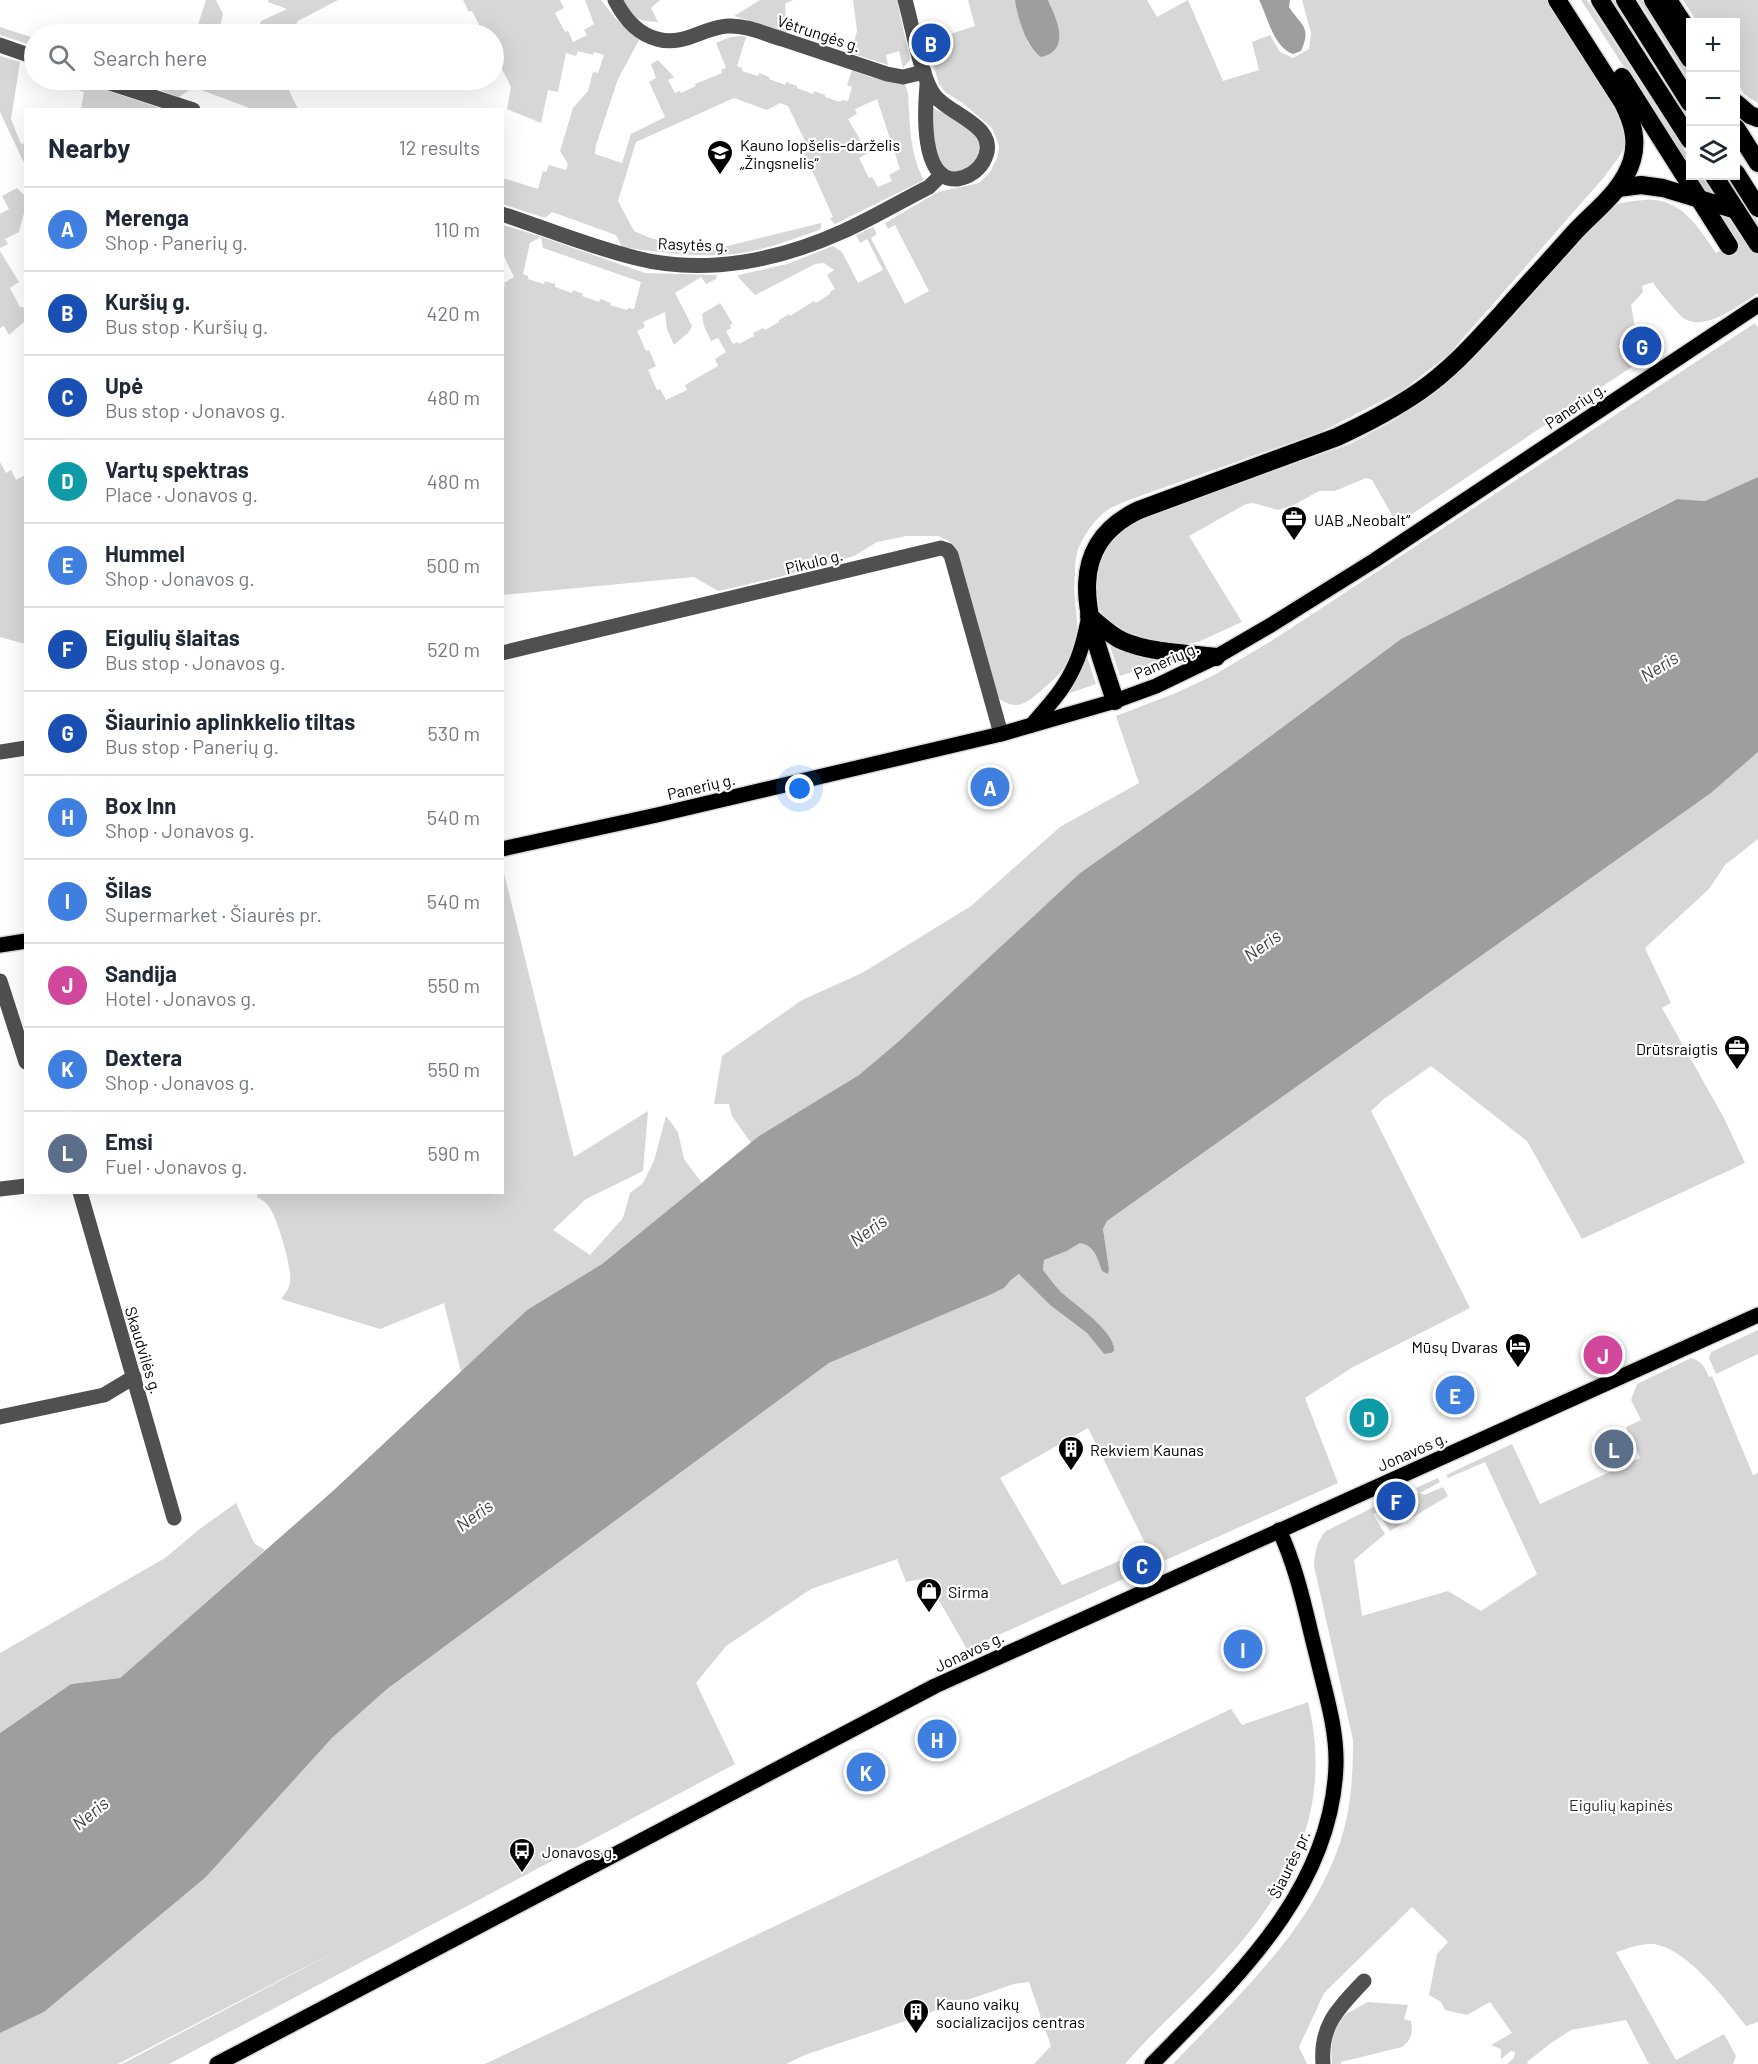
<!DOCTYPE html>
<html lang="en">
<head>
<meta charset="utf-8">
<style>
	:root { --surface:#fff; --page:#f6f6f7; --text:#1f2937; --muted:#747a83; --line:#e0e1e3; --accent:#2563eb }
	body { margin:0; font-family:Barlow,sans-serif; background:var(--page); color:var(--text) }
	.controls { position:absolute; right:18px; top:18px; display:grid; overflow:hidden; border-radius:0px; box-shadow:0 6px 24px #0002 }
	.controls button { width:54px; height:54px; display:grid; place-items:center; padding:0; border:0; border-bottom:2px solid var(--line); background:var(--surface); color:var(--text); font:30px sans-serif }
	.you { position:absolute; left:800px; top:789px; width:21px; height:21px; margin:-15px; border:4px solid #fff; border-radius:50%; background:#1a73e8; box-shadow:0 0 0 9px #1a73e833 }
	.badge { display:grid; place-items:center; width:39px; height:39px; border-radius:50%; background:var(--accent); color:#fff; font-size:20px; font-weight:700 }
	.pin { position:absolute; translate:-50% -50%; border:3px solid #fff; box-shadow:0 2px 6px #0006 }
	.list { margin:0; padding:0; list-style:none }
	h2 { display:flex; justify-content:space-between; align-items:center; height:78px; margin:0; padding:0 24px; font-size:26px }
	h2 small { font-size:20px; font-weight:400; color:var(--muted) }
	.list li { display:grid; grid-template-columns:39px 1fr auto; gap:18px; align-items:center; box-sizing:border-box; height:84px; padding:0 24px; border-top:2px solid var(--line) }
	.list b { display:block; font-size:22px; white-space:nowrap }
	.list p { margin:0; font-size:20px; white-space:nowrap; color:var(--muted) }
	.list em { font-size:20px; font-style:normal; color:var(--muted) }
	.icon { flex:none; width:33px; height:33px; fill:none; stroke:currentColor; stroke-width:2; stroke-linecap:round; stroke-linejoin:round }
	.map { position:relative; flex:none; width:1758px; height:2064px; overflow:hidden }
	.search { position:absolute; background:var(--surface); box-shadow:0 6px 24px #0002; left:24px; top:24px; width:480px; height:66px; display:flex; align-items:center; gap:15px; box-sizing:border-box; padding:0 21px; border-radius:33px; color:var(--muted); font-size:22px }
	.panel { position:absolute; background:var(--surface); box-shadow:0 6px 24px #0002; left:24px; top:108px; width:480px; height:1086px; border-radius:0px }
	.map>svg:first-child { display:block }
	.green { fill:#d7d7d7; fill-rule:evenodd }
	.water { fill:#9e9e9e }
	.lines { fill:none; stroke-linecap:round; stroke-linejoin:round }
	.major-casing { stroke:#dbdbdb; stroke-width:18 }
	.highway-casing { stroke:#dbdbdb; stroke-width:21 }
	.minor { stroke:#505050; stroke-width:15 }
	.major { stroke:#000; stroke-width:15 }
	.highway { stroke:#000; stroke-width:18 }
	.labels { text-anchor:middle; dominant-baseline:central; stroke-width:4.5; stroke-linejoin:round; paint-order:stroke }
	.street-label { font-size:16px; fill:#000; stroke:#fff }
	.poi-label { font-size:16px; fill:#000; stroke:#fff; text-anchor:start }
	.park-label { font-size:16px; fill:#2e2e2e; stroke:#fff }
	.water-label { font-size:18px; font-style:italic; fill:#3f3f3f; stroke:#fff }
</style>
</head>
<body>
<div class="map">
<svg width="1758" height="2064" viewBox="0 0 1758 2064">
	<rect width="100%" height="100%" fill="#fff"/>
	<g class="green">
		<path d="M206,0H216L223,14L220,27L243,34H195Z"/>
		<path d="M268,0H338L298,21L290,34H256L261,21L287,9L268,2Z"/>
		<path d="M463,0H560L564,8L555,13L565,32L568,31L573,42L587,35L584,30L594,24L585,0H601L615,18L639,40L618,79L596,145L595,154L622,163L631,134L665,117L649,82L656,78L651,64L658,60L674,77L668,80L675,93L680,91L681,93L696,86L695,84L722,73L721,70L726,68L716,43C726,39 736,34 746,37L737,66L742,68V71L758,76L759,73L769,77V79L785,85L786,82L797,86V88L813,94L814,91L825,95V97L840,102L842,100L848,101L852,87L847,85L852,70L870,77L905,84L908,93C910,123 909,153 924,180L835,224L830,219L833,217L804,152L809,149L788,106L780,103L767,110L734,98L636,142L618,201L634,231L650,238L672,243L723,247L821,223V228L819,230C791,240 763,251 734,254C697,258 659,252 622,247L616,235L552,212L545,218L503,204V178L538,189L543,171L546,172L549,165L566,170L568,164L560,151L573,108L588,91L593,72L598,73L604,55L594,52L593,55L578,51L576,56L566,53L558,92L548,90L541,123L507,109L511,87L494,53V34H484L472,11L469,12ZM877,99L900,169L889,175L892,181L878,187L872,177L869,178L859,158L868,153L848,119L857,114L855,109Z"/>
		<path d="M622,0H660L651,8L658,22C635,21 634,19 622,0Z"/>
		<path d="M760,0H793L785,4L787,33L734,16Z"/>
		<path d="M853,0H897L910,60L903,68L899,51L886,55L888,65L851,53L857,31Z"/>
		<path d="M968,0H1015L1028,43L1036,54L1051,6L1048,0H1147L1157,17L1188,0L1223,81L1259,70L1252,42L1270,35L1280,52L1293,58L1309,49L1311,33L1302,0H1549C1566,26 1633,117 1625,145C1622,155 1611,167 1605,176L1449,354L1403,390L1321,432L1126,501C1120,504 1111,507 1106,511C1094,520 1081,539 1077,553C1075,560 1075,568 1075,575C1073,591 1076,606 1077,621C1078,656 1063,673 1037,694C1022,707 1013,709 997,697L956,559L949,541L938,536H906L877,542L854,556L775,578L718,591L694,577L503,595L502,287L505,286L504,283L514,277L503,254V225L542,237L645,273L717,275L716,279L706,284L701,277L675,293L692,326L689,332L674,345L667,329L665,312L643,322L645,327L637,331L646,351L649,350L656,366L648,370L657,390L660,389L666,400L687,390L685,385L718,366L715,359L726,352L718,338L711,341L704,326L702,314L720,303L733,324L730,325L731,328L726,331L733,344L738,342L739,344L754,336L753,333L763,328L765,330L779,322V320L789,314L790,316L814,301L816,303L830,294V292L835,289L827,275L834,270L824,263L815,264L755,295L738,277L739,275L787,264L833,246L842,252L858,283L883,270L867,239L860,243L856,235L873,227L877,234L871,238L905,304L929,291L895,225L888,229L885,223L938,192L979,183L990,172L998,156L999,146L992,128L964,104L945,92L939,84L931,57L937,55L935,49L941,47L938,37L933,38L932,36L943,33L944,36L975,26ZM541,237L543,248L641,282L634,309L628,308L627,310L610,305L611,303L600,299L599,302L582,296L583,294L573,290L572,293L555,287V284L545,281L544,284L528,279V276L523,274L530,243Z"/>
		<path d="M1581,0H1587L1690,159V170Z"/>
		<path d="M1610,0H1616L1690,115V126Z"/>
		<path d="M1638,0H1644L1690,72V82Z"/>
		<path d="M1683,0H1758V103L1744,94L1736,81V22H1697Z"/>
		<path d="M0,27L34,38V46L0,35Z"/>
		<path d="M0,56L20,62L11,119L21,144L25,143V165L0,112Z"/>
		<path d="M133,80H284L298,109H252L193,87L179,97Z"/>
		<path d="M78,81L163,109H81L84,92L75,89Z"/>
		<path d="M931,107C945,114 965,122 975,134C997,159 952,188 938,162C930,147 932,123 931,107Z"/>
		<path d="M1694,176H1701L1741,237L1757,226L1723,176H1729L1758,222V293C1741,304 1708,330 1687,320C1680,317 1675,309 1670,304C1664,296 1658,291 1653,282L1642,286L1643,292L1631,305L1640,355L1639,362L1397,524L1372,480L1366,478L1335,491H1319L1294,505L1278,510L1253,503L1246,504L1189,536L1242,622L1198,642L1172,646L1142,642L1108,623L1099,609L1095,595V575L1102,552L1128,523L1350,444L1391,422L1425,400L1454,376L1493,338L1611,206C1622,202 1632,201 1644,200C1681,197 1697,226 1716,253L1736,241Z"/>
		<path d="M17,188L25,196L24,213L19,232L5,239L8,244L0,248V214L9,209L2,196Z"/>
		<path d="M0,251L19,282L10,288L20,307H23L25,312V321L9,335L4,326L0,328Z"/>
		<path d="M1755,323L1758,328V477L1705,501L1676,499L1401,639L1198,790L1080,873L899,1041L859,1075L751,1143L732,1116L729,1104H714L722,1056L802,1000L862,973L971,906L1060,827L1139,783L1116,716L1176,693L1214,675L1273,640Z"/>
		<path d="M0,462L6,473L11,470L16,480L25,475V644L0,637Z"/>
		<path d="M1107,637L1168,660L1120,676Z"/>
		<path d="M1086,653L1096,684L1064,695Z"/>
		<path d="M1758,752V839L1725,865L1709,889L1645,948L1671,1003L1662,1008L1724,1118L1745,1163L1582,1239L1527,1141L1431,1066L1384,1099L1371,1111L1470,1308L1353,1367L1305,1398L1338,1483L967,1649L926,1578L906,1582L897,1559L811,1589L726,1646L696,1683L735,1764L169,2064H122L344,1947L118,2064H0V2033L44,2012L206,1877L332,1738L387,1689L829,1363L992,1294L1004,1288L1011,1280L1020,1274L1050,1305L1087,1333L1104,1354L1111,1353L1114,1351L1094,1321L1059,1290L1043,1270L1044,1260L1067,1251L1080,1243C1095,1246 1097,1258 1102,1271L1109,1269L1103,1229L1107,1221L1711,793ZM1088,1428L1148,1549L1062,1585L1000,1478Z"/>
		<path d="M503,869L574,1157L648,1111L643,1171L586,1199L553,1230L590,1255L623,1218L630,1193L643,1183L654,1161L666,1116L678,1132L684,1159L702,1183L602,1264L527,1310L461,1372L444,1303L380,1329L281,1299C285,1294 289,1289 290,1283C293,1271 278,1221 271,1210C268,1204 263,1200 257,1197L258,1192H502Z"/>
		<path d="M1758,1330V1354L1716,1374L1709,1358L1711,1352Z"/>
		<path d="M1691,1358C1702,1361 1705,1368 1709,1377L1712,1376L1753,1475L1758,1473V2022L1746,2026C1727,2001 1685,1946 1652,1944C1641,1943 1626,1949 1616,1952L1676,2060L1724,2034L1736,2056L1733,2064H1649L1626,2020L1571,2030L1551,2043L1527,2062L1528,2064H1507L1514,2058L1515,2052L1511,2051L1501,2059V2049L1491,2045L1512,2033L1490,2002L1467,2015L1445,2010L1441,2002L1429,1995L1437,1954L1448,1942L1412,1907L1324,1993L1299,2047L1307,2064H1173C1240,1993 1323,1921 1346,1821C1352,1794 1353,1767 1353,1740L1314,1566C1315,1552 1316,1542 1326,1531L1382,1503L1386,1508L1419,1493L1416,1488L1438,1478L1440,1482L1420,1493L1424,1495L1443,1487L1448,1496L1390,1531L1378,1512L1373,1514L1385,1534L1354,1560L1362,1616L1448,1591L1481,1611L1537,1574L1485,1462L1448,1478L1446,1475L1512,1444L1540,1504L1640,1458L1626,1427L1641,1420L1631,1400L1637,1384Z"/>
		<path d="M236,1503L254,1543L265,1550L120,1678L71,1684L0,1733V1653L165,1558L201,1528Z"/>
		<path d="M1308,1702C1336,1819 1283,1901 1205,1982C1178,2010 1150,2035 1125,2064H1034L1051,2046L1029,1982L1014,1984L805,2055L786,2064H485L1231,1709L1242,1725Z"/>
		<path d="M1368,2002L1408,2005L1404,2019L1411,2021C1413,2032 1412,2040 1402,2047L1341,2062V2064H1332C1330,2049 1332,2029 1343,2017C1349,2011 1360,2007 1368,2002Z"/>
	</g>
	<g class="water">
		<path d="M1015,0H1048C1056,18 1072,50 1041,57C1027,49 1017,16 1015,0Z"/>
		<path d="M1259,0H1290L1289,7C1301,26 1312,26 1301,51L1293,54C1273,47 1268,17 1259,0Z"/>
		<path d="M1758,477V752L1711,793L1107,1221L1103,1229L1109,1269L1108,1274L1102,1271C1097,1258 1095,1246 1080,1243L1067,1251L1044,1260L1043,1270C1049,1277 1055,1286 1061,1292C1074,1304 1116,1332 1114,1351L1111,1353L1104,1354L1087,1333L1050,1305L1019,1274L1011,1280L1004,1288L992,1294L829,1363L387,1689L332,1738L206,1877L44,2012L0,2033V1733L71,1684L120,1678L334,1490L527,1310L602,1264L759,1136L859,1075L899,1041L1080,873L1198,790L1401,639L1677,499L1705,501Z"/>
	</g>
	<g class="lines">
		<defs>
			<g id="major">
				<path d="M1032,725C1046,708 1062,692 1072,671C1081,654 1085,635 1089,616"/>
				<path d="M502,849L657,815L1001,734L1115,701L1156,686L1216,657L1271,625L1375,560L1758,305"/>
				<path d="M0,945L26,941"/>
				<path d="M217,2064L935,1686L1758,1315"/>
				<path d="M1152,2064C1234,1980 1332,1891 1336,1765C1337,1728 1325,1692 1317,1657C1306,1615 1298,1570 1279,1530"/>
			</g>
			<g id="highway">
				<path d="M1600,0L1690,140"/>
				<path d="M1625,0L1690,103"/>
				<path d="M1653,0L1690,59"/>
				<path d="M1668,0L1690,34"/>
				<path d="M1622,77L1729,246"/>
				<path d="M1736,103L1750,115L1758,118"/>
				<path d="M1736,128L1758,163"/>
				<path d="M1736,173L1758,208"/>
				<path d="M1714,176L1758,244"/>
				<path d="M1618,188L1641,185L1663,188L1736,210"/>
				<path d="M1089,616C1100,625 1111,636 1123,641C1151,653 1186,653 1216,657"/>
				<path d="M1115,701C1094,633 1054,550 1139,510L1337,437C1365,424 1394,409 1420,391C1452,369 1477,340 1503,312C1526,286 1550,260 1573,234C1594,211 1623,191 1632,160C1638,139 1632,121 1623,103L1557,0"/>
			</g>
		</defs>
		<use href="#major" class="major-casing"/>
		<use href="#highway" class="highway-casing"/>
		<g class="minor">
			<path d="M615,0C624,18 638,34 657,39C684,47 703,27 728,26C746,25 765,34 782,39C817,51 852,62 887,74L903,77L924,72"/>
			<path d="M905,0C912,24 921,79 935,96C951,116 1003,127 983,162C977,172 968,177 957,179C920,182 925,108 927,85"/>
			<path d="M0,45L34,57"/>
			<path d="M101,80L193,110"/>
			<path d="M502,214C547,229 591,247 636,258C706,276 780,260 844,231C873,218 901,201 929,187L941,175"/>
			<path d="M502,653L941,548L947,550L951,555L1001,734"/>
			<path d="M0,752L26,748"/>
			<path d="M0,981L26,1062"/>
			<path d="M0,1189L26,1186"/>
			<path d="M80,1192L174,1518"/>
			<path d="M0,1417L104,1395L134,1377"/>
			<path d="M1323,2064C1320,2024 1339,2008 1364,1981"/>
		</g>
		<use href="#major" class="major"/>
		<use href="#highway" class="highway"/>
	</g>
	<defs>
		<symbol id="school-pin" viewBox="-11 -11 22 30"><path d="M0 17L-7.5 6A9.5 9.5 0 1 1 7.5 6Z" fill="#000" stroke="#fff"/><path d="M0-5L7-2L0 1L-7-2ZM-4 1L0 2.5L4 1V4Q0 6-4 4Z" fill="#fff"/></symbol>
		<symbol id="office-pin" viewBox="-11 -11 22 30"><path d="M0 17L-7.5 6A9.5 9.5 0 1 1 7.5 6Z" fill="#000" stroke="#fff"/><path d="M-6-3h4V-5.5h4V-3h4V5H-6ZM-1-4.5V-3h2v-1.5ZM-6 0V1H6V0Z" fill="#fff"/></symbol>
		<symbol id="hotel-pin" viewBox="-11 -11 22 30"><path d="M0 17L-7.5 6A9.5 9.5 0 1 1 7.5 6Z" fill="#000" stroke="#fff"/><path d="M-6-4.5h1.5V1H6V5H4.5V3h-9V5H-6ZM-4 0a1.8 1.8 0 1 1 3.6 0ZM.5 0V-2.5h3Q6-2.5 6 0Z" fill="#fff"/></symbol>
		<symbol id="building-pin" viewBox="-11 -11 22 30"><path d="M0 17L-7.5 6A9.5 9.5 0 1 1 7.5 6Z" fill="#000" stroke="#fff"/><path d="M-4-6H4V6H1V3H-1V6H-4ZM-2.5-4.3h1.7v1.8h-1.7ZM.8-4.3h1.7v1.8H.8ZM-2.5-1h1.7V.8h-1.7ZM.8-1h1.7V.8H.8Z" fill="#fff"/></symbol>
		<symbol id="shop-pin" viewBox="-11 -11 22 30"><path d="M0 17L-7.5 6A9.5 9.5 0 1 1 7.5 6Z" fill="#000" stroke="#fff"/><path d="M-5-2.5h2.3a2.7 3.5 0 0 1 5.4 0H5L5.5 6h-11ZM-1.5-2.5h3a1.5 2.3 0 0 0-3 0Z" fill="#fff"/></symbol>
		<symbol id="bus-pin" viewBox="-11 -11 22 30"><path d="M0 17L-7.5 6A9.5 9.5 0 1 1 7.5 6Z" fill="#000" stroke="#fff"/><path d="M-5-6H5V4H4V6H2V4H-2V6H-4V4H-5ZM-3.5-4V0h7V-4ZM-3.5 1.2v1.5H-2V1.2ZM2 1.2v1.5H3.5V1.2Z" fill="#fff"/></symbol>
	</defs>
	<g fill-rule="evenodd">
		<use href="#school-pin" x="705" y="138" width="30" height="40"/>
		<use href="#office-pin" x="1279" y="504" width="30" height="40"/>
		<use href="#office-pin" x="1722" y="1033" width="30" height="40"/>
		<use href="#hotel-pin" x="1503" y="1331" width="30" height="40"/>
		<use href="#building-pin" x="1056" y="1434" width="30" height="40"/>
		<use href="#shop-pin" x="914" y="1576" width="30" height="40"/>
		<use href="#bus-pin" x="507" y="1836" width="30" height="40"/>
		<use href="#building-pin" x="901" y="1997" width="30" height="40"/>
	</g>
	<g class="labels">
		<g class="street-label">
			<text transform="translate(819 33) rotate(18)">Vėtrungės g.</text>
			<text transform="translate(693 244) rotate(2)">Rasytės g.</text>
			<text transform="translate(1575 405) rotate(-34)">Panerių g.</text>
			<text transform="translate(814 561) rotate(-14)">Pikulo g.</text>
			<text transform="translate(1166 660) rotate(-24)">Panerių g.</text>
			<text transform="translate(701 786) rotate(-13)">Panerių g.</text>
			<text transform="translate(144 1350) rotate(73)">Skaudvilės g.</text>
			<text transform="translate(1412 1451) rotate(-24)">Jonavos g.</text>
			<text transform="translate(969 1651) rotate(-25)">Jonavos g.</text>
			<text transform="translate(1289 1864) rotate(-64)">Šiaurės pr.</text>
		</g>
		<g class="poi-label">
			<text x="740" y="144">Kauno lopšelis-darželis<tspan x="740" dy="18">„Žingsnelis“</tspan></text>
			<text x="1314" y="519">UAB „Neobalt“</text>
			<text x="1718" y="1048" text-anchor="end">Drūtsraigtis</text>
			<text x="1498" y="1346" text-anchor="end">Mūsų Dvaras</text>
			<text x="1090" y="1449">Rekviem Kaunas</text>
			<text x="948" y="1591">Sirma</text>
			<text x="542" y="1851">Jonavos g.</text>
			<text x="936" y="2003">Kauno vaikų<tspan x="936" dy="18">socializacijos centras</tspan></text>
		</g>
		<g class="park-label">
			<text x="1621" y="1804">Eigulių kapinės</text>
		</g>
		<g class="water-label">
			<text transform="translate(1659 666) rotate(-32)">Neris</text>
			<text transform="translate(1262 945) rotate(-36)">Neris</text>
			<text transform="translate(868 1230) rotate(-36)">Neris</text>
			<text transform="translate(474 1515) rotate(-36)">Neris</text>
			<text transform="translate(90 1813) rotate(-39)">Neris</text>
		</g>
	</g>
</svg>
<div class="controls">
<button>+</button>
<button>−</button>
<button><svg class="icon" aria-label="layers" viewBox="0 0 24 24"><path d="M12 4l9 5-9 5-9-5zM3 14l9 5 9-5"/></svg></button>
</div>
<div class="you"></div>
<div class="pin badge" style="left:990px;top:787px;background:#3f7fe0">A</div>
<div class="pin badge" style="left:931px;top:43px;background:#1a4fb4">B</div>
<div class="pin badge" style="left:1142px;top:1565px;background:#1a4fb4">C</div>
<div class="pin badge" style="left:1369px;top:1418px;background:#0f9aa8">D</div>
<div class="pin badge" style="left:1455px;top:1395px;background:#3f7fe0">E</div>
<div class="pin badge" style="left:1396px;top:1501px;background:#1a4fb4">F</div>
<div class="pin badge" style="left:1642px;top:346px;background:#1a4fb4">G</div>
<div class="pin badge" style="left:937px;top:1739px;background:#3f7fe0">H</div>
<div class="pin badge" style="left:1243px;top:1649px;background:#3f7fe0">I</div>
<div class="pin badge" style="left:1603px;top:1355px;background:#d1479c">J</div>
<div class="pin badge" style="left:866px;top:1772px;background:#3f7fe0">K</div>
<div class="pin badge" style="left:1614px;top:1449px;background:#5c6f8a">L</div>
<div class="search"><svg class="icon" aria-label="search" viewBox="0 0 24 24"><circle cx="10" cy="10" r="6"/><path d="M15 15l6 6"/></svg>Search here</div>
<section class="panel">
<h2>Nearby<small>12 results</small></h2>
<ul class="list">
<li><span class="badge" style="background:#3f7fe0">A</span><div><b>Merenga</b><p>Shop · Panerių g.</p></div><em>110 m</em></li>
<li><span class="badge" style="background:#1a4fb4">B</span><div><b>Kuršių g.</b><p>Bus stop · Kuršių g.</p></div><em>420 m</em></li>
<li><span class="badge" style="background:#1a4fb4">C</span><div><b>Upė</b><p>Bus stop · Jonavos g.</p></div><em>480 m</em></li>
<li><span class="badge" style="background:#0f9aa8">D</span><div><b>Vartų spektras</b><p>Place · Jonavos g.</p></div><em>480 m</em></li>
<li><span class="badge" style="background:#3f7fe0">E</span><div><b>Hummel</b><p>Shop · Jonavos g.</p></div><em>500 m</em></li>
<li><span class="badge" style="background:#1a4fb4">F</span><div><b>Eigulių šlaitas</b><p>Bus stop · Jonavos g.</p></div><em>520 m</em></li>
<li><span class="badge" style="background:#1a4fb4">G</span><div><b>Šiaurinio aplinkkelio tiltas</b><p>Bus stop · Panerių g.</p></div><em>530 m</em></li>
<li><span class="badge" style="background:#3f7fe0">H</span><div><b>Box Inn</b><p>Shop · Jonavos g.</p></div><em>540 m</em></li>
<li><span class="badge" style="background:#3f7fe0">I</span><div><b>Šilas</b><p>Supermarket · Šiaurės pr.</p></div><em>540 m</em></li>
<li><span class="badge" style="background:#d1479c">J</span><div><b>Sandija</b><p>Hotel · Jonavos g.</p></div><em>550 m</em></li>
<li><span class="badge" style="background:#3f7fe0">K</span><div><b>Dextera</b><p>Shop · Jonavos g.</p></div><em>550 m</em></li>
<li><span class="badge" style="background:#5c6f8a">L</span><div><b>Emsi</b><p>Fuel · Jonavos g.</p></div><em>590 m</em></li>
</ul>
</section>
</div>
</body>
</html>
